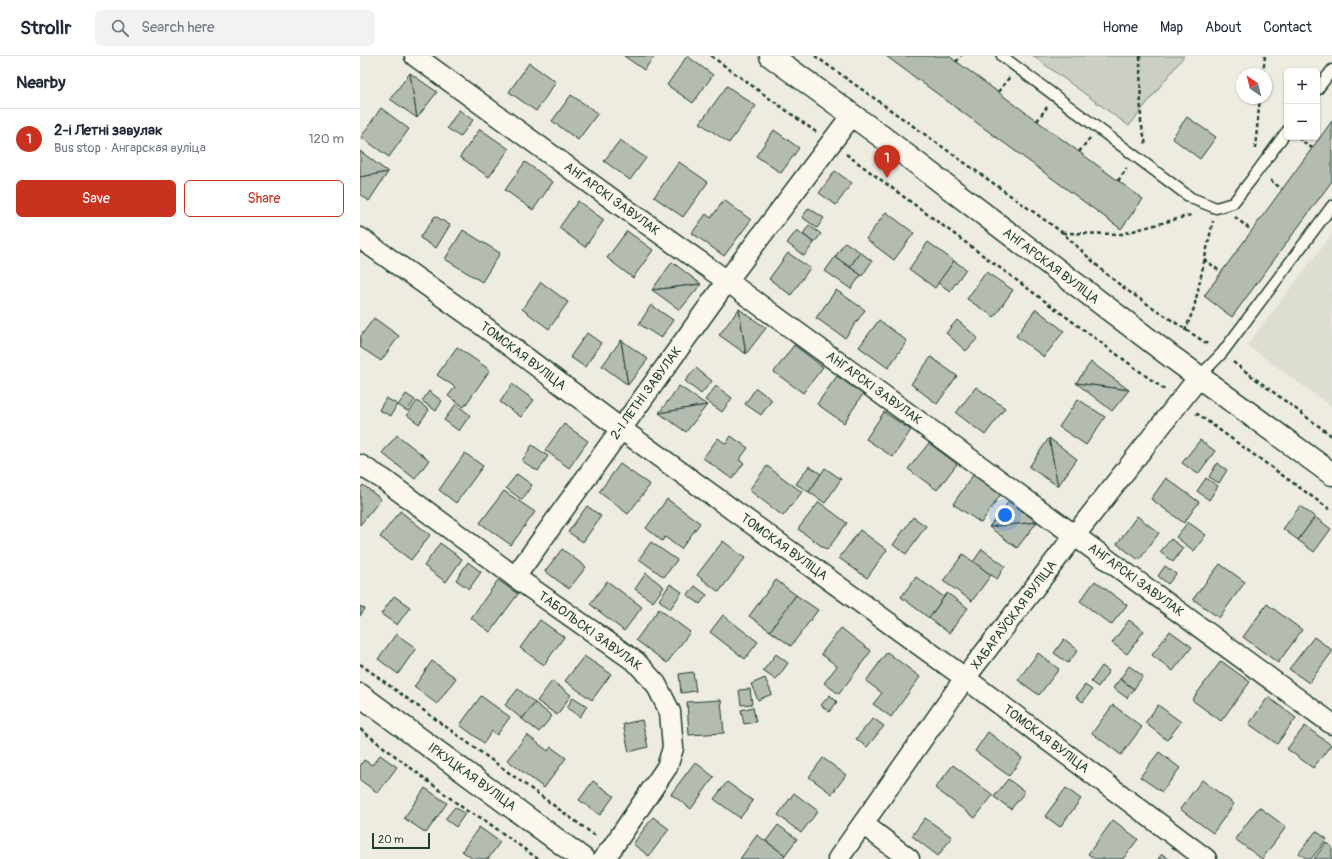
<!DOCTYPE html>
<html lang="en">
<head>
<meta charset="utf-8">
<style>
	:root { --surface:#fff; --page:#f2f2f3; --text:#1f2937; --muted:#747a83; --line:#e0e1e3; --accent:#c8321e }
	body { margin:0; font-family:Pangolin,sans-serif; background:var(--page); color:var(--text) }
	.controls { position:absolute; right:12px; top:12px; display:grid; overflow:hidden; border-radius:6px; box-shadow:0 1px 3px #0004 }
	.controls button { width:36px; height:36px; display:grid; place-items:center; padding:0; border:0; border-bottom:1px solid var(--line); background:var(--surface); color:var(--text); font:20px sans-serif }
	.compass { position:absolute; left:876px; top:12px; width:36px; height:36px; border-radius:50%; background:var(--surface); box-shadow:0 1px 3px #0004; rotate:325deg }
	.scale { position:absolute; left:12px; bottom:10px; width:58px; box-sizing:border-box; padding-left:4px; border:2px solid #1f3d34; border-top:0; font-size:11px; line-height:14px; white-space:nowrap; color:#1f3d34; -webkit-text-stroke:3px #fbf7ec; paint-order:stroke }
	.you { position:absolute; left:645px; top:459px; width:14px; height:14px; margin:-10px; border:3px solid #fff; border-radius:50%; background:#1a73e8; box-shadow:0 0 0 6px #1a73e833 }
	.badge { display:grid; place-items:center; width:26px; height:26px; border-radius:50%; background:var(--accent); color:#fff; font-size:13px; font-weight:700 }
	.pin { position:absolute; translate:-50% -33px; filter:drop-shadow(0 1px 2px #0008) }
	.pin::after { content:''; position:absolute; top:21px; width:14px; height:12px; background:inherit; clip-path:polygon(0 0,100% 0,50% 100%) }
	.list { margin:0; padding:0; list-style:none }
	h2 { display:flex; justify-content:space-between; align-items:center; height:52px; margin:0; padding:0 16px; font-size:17px }
	h2 small { font-size:13px; font-weight:400; color:var(--muted) }
	.list li { display:grid; grid-template-columns:26px 1fr auto; gap:12px; align-items:center; box-sizing:border-box; height:60px; padding:0 16px; border-top:1px solid var(--line) }
	.list b { display:block; font-size:15px; white-space:nowrap }
	.list p { margin:0; font-size:13px; white-space:nowrap; color:var(--muted) }
	.list em { font-size:13px; font-style:normal; color:var(--muted) }
	.actions { display:flex; gap:8px; padding:12px 16px }
	.actions a { flex:1; padding:9px 0; border:1px solid var(--accent); border-radius:6px; text-align:center; font-size:14px; color:var(--accent) }
	.actions .main { background:var(--accent); color:#fff }
	.icon { flex:none; width:22px; height:22px; fill:none; stroke:currentColor; stroke-width:2; stroke-linecap:round; stroke-linejoin:round }
	.map { position:relative; flex:none; width:972px; height:803px; overflow:hidden }
	header { display:flex; align-items:center; gap:24px; box-sizing:border-box; height:56px; padding:0 20px; background:var(--surface); border-bottom:1px solid var(--line) }
	header strong { font-size:19px }
	nav { display:flex; gap:22px; margin-inline-start:auto; font-size:14px }
	.search { width:280px; height:36px; background:var(--page); display:flex; align-items:center; gap:10px; box-sizing:border-box; padding:0 14px; border-radius:6px; color:var(--muted); font-size:15px }
	main { display:flex }
	aside { flex:1; background:var(--surface) }
	.map>svg:first-child { display:block }
	.built { fill:#ddddd2 }
	.green { fill:#cbcfc4; stroke:#75867c }
	.building { fill:#b4bbb0; stroke:#1f3d34 }
	.lines { fill:none; stroke-linecap:round; stroke-linejoin:round }
	.service-casing { stroke:#1f3d34; stroke-width:13 }
	.minor-casing { stroke:#1f3d34; stroke-width:23 }
	.tertiary-casing { stroke:#1f3d34; stroke-width:25 }
	.secondary-casing { stroke:#1f3d34; stroke-width:25 }
	.path { stroke:#1f3d34; stroke-width:2.5; stroke-dasharray:4 3; stroke-linecap:butt }
	.service { stroke:#fbf7ec; stroke-width:10 }
	.minor { stroke:#fbf7ec; stroke-width:20 }
	.tertiary { stroke:#fbf7ec; stroke-width:22 }
	.secondary { stroke:#fbf7ec; stroke-width:22 }
	.labels { text-anchor:middle; dominant-baseline:central; stroke-width:3; stroke-linejoin:round; paint-order:stroke }
	.street-label { font-size:13px; fill:#1f3d34; stroke:#fbf7ec }
</style>
</head>
<body>
<header>
<strong>Strollr</strong>
<div class="search"><svg class="icon" aria-label="search" viewBox="0 0 24 24"><circle cx="10" cy="10" r="6"/><path d="M15 15l6 6"/></svg>Search here</div>
<nav><a>Home</a><a>Map</a><a>About</a><a>Contact</a></nav>
</header>
<main>
<aside>
<h2>Nearby<small></small></h2>
<ul class="list">
<li><span class="badge">1</span><div><b>2-і Летні завулак</b><p>Bus stop · Ангарская вуліца</p></div><em>120 m</em></li>
</ul>
<div class="actions"><a class="main">Save</a><a>Share</a></div>
</aside>
<div class="map">
<svg width="972" height="803" viewBox="0 0 972 803">
	<rect width="100%" height="100%" fill="#eeece1"/>
	<filter id="ink" filterUnits="userSpaceOnUse"><feTurbulence type="fractalNoise" baseFrequency=".025" numOctaves="2"/><feDisplacementMap in="SourceGraphic" scale="8" xChannelSelector="R" yChannelSelector="G"/><feConvolveMatrix kernelMatrix="1 2 1 2 8 2 1 2 1" color-interpolation-filters="sRGB"/></filter>
	<g filter="url(#ink)">
		<path class="built" d="M972,178V351L887,289Z"/>
		<path class="green" d="M673,0H824L769,70Z"/>
		<g class="building">
			<path d="M264,0H295L284,14Z"/>
			<path d="M327,0L353,19L333,47L307,29Z"/>
			<path d="M526,0H589L783,143L761,173Z"/>
			<path d="M169,7L196,26L176,55L149,36Z"/>
			<path d="M50,17L57,62L30,43Z"/>
			<path d="M50,17L77,36L57,62Z"/>
			<path d="M367,30L396,50L369,87L340,67Z"/>
			<path d="M211,39L238,57L218,84L192,65Z"/>
			<path d="M21,52L49,73L29,101L1,81Z"/>
			<path d="M99,54L113,64L100,81L87,72Z"/>
			<path d="M827,61L856,81L840,103L812,82Z"/>
			<path d="M972,65V125L872,261L844,240Z"/>
			<path d="M120,73L149,93L129,121L100,101Z"/>
			<path d="M414,74L439,92L421,117L396,100Z"/>
			<path d="M260,84L286,102L270,124L244,105Z"/>
			<path d="M0,95L28,116L0,121Z"/>
			<path d="M165,106L193,126L173,154L145,134Z"/>
			<path d="M319,106L348,126L323,161L294,141Z"/>
			<path d="M475,115L492,127L476,149L459,137Z"/>
			<path d="M28,116L9,145L0,138V121Z"/>
			<path d="M364,144L391,164L364,200L332,177L346,158L351,162Z"/>
			<path d="M218,145L244,164L225,191L199,172Z"/>
			<path d="M449,152L464,162L457,172L442,161Z"/>
			<path d="M526,156L554,177L534,204L506,183Z"/>
			<path d="M75,160L90,169L76,192L60,182Z"/>
			<path d="M449,169L461,178L454,187L443,178Z"/>
			<path d="M103,174L140,197L122,226L85,203Z"/>
			<path d="M437,174L454,187L444,200L427,187Z"/>
			<path d="M267,175L293,194L273,222L247,202Z"/>
			<path d="M485,186L500,196L490,211L475,201Z"/>
			<path d="M568,186L594,205L575,232L549,213Z"/>
			<path d="M500,196L512,205L502,220L490,211Z"/>
			<path d="M428,197L450,212L431,239L409,223Z"/>
			<path d="M475,201L501,219L491,233L465,215Z"/>
			<path d="M594,205L606,213L590,235L578,227Z"/>
			<path d="M312,206L341,228L292,234Z"/>
			<path d="M626,216L653,234L634,261L607,243Z"/>
			<path d="M181,226L208,246L189,273L162,253Z"/>
			<path d="M341,228L320,254L292,234Z"/>
			<path d="M476,234L505,254L485,282L456,262Z"/>
			<path d="M291,249L313,264L301,282L279,268Z"/>
			<path d="M379,253L386,298L359,279Z"/>
			<path d="M379,253L406,272L386,298Z"/>
			<path d="M676,253L704,275L684,301L656,280Z"/>
			<path d="M14,262L39,280L21,305L0,291V281Z"/>
			<path d="M519,264L547,285L528,312L499,291Z"/>
			<path d="M597,264L618,282L606,295L586,277Z"/>
			<path d="M227,277L241,287L225,311L210,301Z"/>
			<path d="M261,284L268,329L242,310Z"/>
			<path d="M261,284L288,303L268,329Z"/>
			<path d="M434,289L463,311L443,337L414,316Z"/>
			<path d="M97,291L130,314L104,351L88,340L95,331L77,319Z"/>
			<path d="M571,301L597,320L577,348L551,328Z"/>
			<path d="M731,306L769,334L716,327Z"/>
			<path d="M336,312L352,325L341,338L325,325Z"/>
			<path d="M477,320L503,338L484,367L457,348Z"/>
			<path d="M716,327L769,334L752,355Z"/>
			<path d="M152,328L174,344L161,361L140,346Z"/>
			<path d="M319,330L347,349L299,357Z"/>
			<path d="M356,330L372,342L362,356L345,344Z"/>
			<path d="M616,331L645,352L625,379L596,357Z"/>
			<path d="M396,332L412,344L401,359L385,348Z"/>
			<path d="M69,335L82,345L76,355L62,345Z"/>
			<path d="M46,338L55,344L47,355L38,349Z"/>
			<path d="M26,342L37,348L31,360L19,354Z"/>
			<path d="M718,343L745,361L726,389L699,371Z"/>
			<path d="M57,345L69,354L59,368L47,359Z"/>
			<path d="M96,348L110,359L99,375L84,364Z"/>
			<path d="M347,349L326,376L299,357Z"/>
			<path d="M524,356L551,374L533,401L506,383Z"/>
			<path d="M204,368L228,385L209,412L185,394Z"/>
			<path d="M37,379L69,404L55,423L22,397Z"/>
			<path d="M371,380L388,392L379,404L384,407L372,423L343,402L358,382L366,388Z"/>
			<path d="M689,382L698,430L669,411Z"/>
			<path d="M689,382L717,403L698,430Z"/>
			<path d="M840,384L855,395L838,418L822,407Z"/>
			<path d="M569,387L597,408L577,434L548,413Z"/>
			<path d="M172,389L188,400L178,415L162,405Z"/>
			<path d="M105,397L123,410L96,447L79,434Z"/>
			<path d="M857,407L867,414L859,427L849,421Z"/>
			<path d="M260,408L290,429L268,458L239,436Z"/>
			<path d="M407,410L442,436L423,460L389,434Z"/>
			<path d="M449,410L461,418L449,436L436,428Z"/>
			<path d="M465,412L481,423L465,447L449,436Z"/>
			<path d="M157,418L172,429L162,444L146,432Z"/>
			<path d="M613,419L641,438L621,467L593,448Z"/>
			<path d="M806,422L839,446L824,467L791,443Z"/>
			<path d="M846,422L858,430L849,444L837,435Z"/>
			<path d="M3,429L21,443L0,469V433Z"/>
			<path d="M144,435L175,456L151,489L120,467Z"/>
			<path d="M307,443L340,467L321,493L305,481L302,485L286,472Z"/>
			<path d="M649,445L677,466L629,471Z"/>
			<path d="M459,446L487,467L467,494L438,473Z"/>
			<path d="M227,450L241,460L223,486L208,476Z"/>
			<path d="M940,450L955,461L938,484L923,473Z"/>
			<path d="M40,455L70,479L51,504L20,481Z"/>
			<path d="M777,460L799,477L779,504L757,488Z"/>
			<path d="M553,461L566,470L546,498L533,489Z"/>
			<path d="M955,461L971,473L954,496L938,484Z"/>
			<path d="M677,466L657,492L629,471Z"/>
			<path d="M828,466L846,479L834,495L816,481Z"/>
			<path d="M500,474L527,494L507,522L479,502Z"/>
			<path d="M811,483L823,492L813,506L800,496Z"/>
			<path d="M363,485L385,502L359,536L337,519Z"/>
			<path d="M291,486L317,504L304,521L279,503Z"/>
			<path d="M80,487L102,503L86,526L64,510Z"/>
			<path d="M202,493L226,511L209,533L185,515Z"/>
			<path d="M622,493L645,510L637,523L613,506Z"/>
			<path d="M603,498L631,519L612,545L583,525Z"/>
			<path d="M108,506L121,516L109,533L96,524Z"/>
			<path d="M860,508L885,526L859,562L833,543Z"/>
			<path d="M805,510L816,518L808,528L798,520Z"/>
			<path d="M286,517L304,531L293,546L275,533Z"/>
			<path d="M556,521L584,541L569,562L541,541Z"/>
			<path d="M138,524L158,538L130,576L111,562Z"/>
			<path d="M416,524L436,539L410,575L389,560Z"/>
			<path d="M247,525L282,551L264,575L230,548Z"/>
			<path d="M735,525L767,549L751,569L720,545Z"/>
			<path d="M310,528L322,536L310,553L299,544Z"/>
			<path d="M335,530L347,539L340,548L327,539Z"/>
			<path d="M587,537L608,552L589,577L569,562Z"/>
			<path d="M436,539L458,554L431,590L410,575Z"/>
			<path d="M34,540L50,551L37,569L21,558Z"/>
			<path d="M907,548L942,574L918,607L883,581Z"/>
			<path d="M0,550L5,553L0,560Z"/>
			<path d="M299,553L330,576L307,607L276,584Z"/>
			<path d="M363,559L398,586L385,603L350,576Z"/>
			<path d="M180,564L204,581L184,609L160,592Z"/>
			<path d="M769,564L784,575L767,598L752,587Z"/>
			<path d="M481,572L511,595L479,638L464,627L477,610L461,598Z"/>
			<path d="M810,575L832,591L813,615L792,599Z"/>
			<path d="M36,578L56,592L38,618L18,603Z"/>
			<path d="M954,581L972,594V596L949,627L929,613Z"/>
			<path d="M704,583L718,594L708,607L694,597Z"/>
			<path d="M527,596L560,621L531,661L513,648L522,637L506,625Z"/>
			<path d="M678,597L699,613L679,639L658,624Z"/>
			<path d="M416,598L428,607L416,624L403,615Z"/>
			<path d="M224,600L251,618L232,644L205,625Z"/>
			<path d="M72,605L96,622L77,648L54,631Z"/>
			<path d="M861,605L890,626L861,665L832,644Z"/>
			<path d="M742,610L749,615L738,631L731,626Z"/>
			<path d="M769,610L783,620L774,633L760,623Z"/>
			<path d="M333,616L336,635L321,637L319,618Z"/>
			<path d="M405,622L412,638L398,644L391,628Z"/>
			<path d="M760,623L774,633L767,642L753,632Z"/>
			<path d="M192,625L211,639L197,659L177,645Z"/>
			<path d="M725,629L732,634L723,646L716,641Z"/>
			<path d="M158,633L175,647L162,663L145,649Z"/>
			<path d="M390,633L392,648L381,649L379,634Z"/>
			<path d="M470,639L477,646L469,656L461,649Z"/>
			<path d="M121,640L150,661L137,679L132,675L124,687L100,669Z"/>
			<path d="M213,641L227,650L220,661L207,652Z"/>
			<path d="M908,641L936,662L917,688L889,668Z"/>
			<path d="M361,644L364,677L329,679L327,646Z"/>
			<path d="M175,647L192,660L179,676L162,663Z"/>
			<path d="M753,649L782,671L761,699L732,677Z"/>
			<path d="M798,649L821,666L807,684L785,667Z"/>
			<path d="M393,651L396,666L384,668L381,654Z"/>
			<path d="M513,662L524,670L507,691L496,683Z"/>
			<path d="M282,664L288,691L269,696L263,668Z"/>
			<path d="M945,670L971,689L953,712L927,693Z"/>
			<path d="M628,676L662,702L649,720L615,695Z"/>
			<path d="M167,679L188,695L191,691L206,702L184,732L147,704Z"/>
			<path d="M799,696L820,712L802,736L780,721Z"/>
			<path d="M20,699L37,711L18,737L0,724V710L4,704L12,709Z"/>
			<path d="M463,702L486,719L472,738L449,721Z"/>
			<path d="M335,706L354,721L331,753L311,738Z"/>
			<path d="M593,709L633,739L615,762L575,732Z"/>
			<path d="M648,723L665,736L651,753L634,741Z"/>
			<path d="M842,724L874,748L853,777L820,753Z"/>
			<path d="M233,725L254,740L240,759L219,744Z"/>
			<path d="M367,726L393,745L380,762L354,743Z"/>
			<path d="M65,732L87,747L66,777L44,762Z"/>
			<path d="M706,732L721,743L700,771L685,760Z"/>
			<path d="M434,737L458,755L441,777L418,759Z"/>
			<path d="M95,751L105,758L96,771L85,763Z"/>
			<path d="M899,751L926,771L902,803L875,783Z"/>
			<path d="M293,761L309,773L289,800L273,788Z"/>
			<path d="M565,762L592,781L578,800L552,780Z"/>
			<path d="M753,764L778,783L763,803H735L728,798Z"/>
			<path d="M418,769L437,783L425,799L406,785Z"/>
			<path d="M119,771L140,786L128,803H113L102,795Z"/>
			<path d="M956,775L967,783L951,803H947L939,797Z"/>
			<path d="M397,779L425,799L422,803H380Z"/>
			<path d="M966,787L972,791V803H954Z"/>
			<path d="M802,798L809,803H798Z"/>
		</g>
		<g class="lines">
			<defs>
				<g id="service">
					<path d="M642,0L831,142L856,152L873,147L891,124L927,75"/>
					<path d="M957,34L972,14"/>
					<path d="M839,321L862,297L972,150"/>
				</g>
				<g id="minor">
					<path d="M55,0L263,151L367,225L972,668"/>
					<path d="M0,182L106,257L261,373L605,622L846,803"/>
					<path d="M0,409L23,423L155,521L276,606L296,628L310,656L313,692L307,711L252,792L243,803"/>
					<path d="M155,521L367,225L492,59"/>
					<path d="M503,768L549,803"/>
					<path d="M478,803L605,622L715,479L839,321"/>
				</g>
				<path id="tertiary" d="M0,639L223,803"/>
				<path id="secondary" d="M411,0L525,83L809,299L972,418"/>
			</defs>
			<use href="#service" class="service-casing"/>
			<use href="#minor" class="minor-casing"/>
			<use href="#tertiary" class="tertiary-casing"/>
			<use href="#secondary" class="secondary-casing"/>
			<g class="path">
				<path d="M351,0L456,76"/>
				<path d="M455,0L703,177L745,217L768,235L849,289"/>
				<path d="M780,0L781,66L786,89"/>
				<path d="M596,6L601,0"/>
				<path d="M903,18L905,0"/>
				<path d="M638,36L649,22"/>
				<path d="M677,65L687,51"/>
				<path d="M938,82L952,92"/>
				<path d="M895,93L900,42"/>
				<path d="M719,96L730,82"/>
				<path d="M486,98L805,334"/>
				<path d="M910,124L922,133"/>
				<path d="M758,125L767,112"/>
				<path d="M875,161L891,174"/>
				<path d="M703,177L762,178L831,159"/>
				<path d="M844,203L861,216"/>
				<path d="M825,275L834,252L853,165"/>
				<path d="M873,306L972,380"/>
				<path d="M836,357L972,455"/>
				<path d="M0,608L237,781"/>
				<path d="M0,673L107,755L123,763L178,803"/>
			</g>
			<use href="#service" class="service"/>
			<use href="#minor" class="minor"/>
			<use href="#tertiary" class="tertiary"/>
			<use href="#secondary" class="secondary"/>
		</g>
	</g>
	<g class="labels">
		<g class="street-label">
			<text transform="translate(252 143) rotate(36)">АНГАРСКІ ЗАВУЛАК</text>
			<text transform="translate(691 210) rotate(37)">АНГАРСКАЯ ВУЛІЦА</text>
			<text transform="translate(163 300) rotate(37)">ТОМСКАЯ ВУЛІЦА</text>
			<text transform="translate(514 332) rotate(36)">АНГАРСКІ ЗАВУЛАК</text>
			<text transform="translate(286 337) rotate(-54)">2-І ЛЕТНІ ЗАВУЛАК</text>
			<text transform="translate(424 491) rotate(36)">ТОМСКАЯ ВУЛІЦА</text>
			<text transform="translate(776 524) rotate(36)">АНГАРСКІ ЗАВУЛАК</text>
			<text transform="translate(654 559) rotate(-53)">ХАБАРАЎСКАЯ ВУЛІЦА</text>
			<text transform="translate(230 575) rotate(36)">ТАБОЛЬСКІ ЗАВУЛАК</text>
			<text transform="translate(686 683) rotate(37)">ТОМСКАЯ ВУЛІЦА</text>
			<text transform="translate(112 721) rotate(36)">ІРКУЦКАЯ ВУЛІЦА</text>
		</g>
	</g>
</svg>
<div class="controls">
<button>+</button>
<button>−</button>
</div>
<svg class="compass" viewBox="-18 -18 36 36"><path d="M0-13l5 13h-10z" fill="#e53935"/><path d="M0 13l5-13h-10z" fill="#747a83"/></svg>
<div class="scale">20 m</div>
<div class="you"></div>
<div class="pin badge" style="left:527px;top:122px">1</div>
</div>
</main>
</body>
</html>
